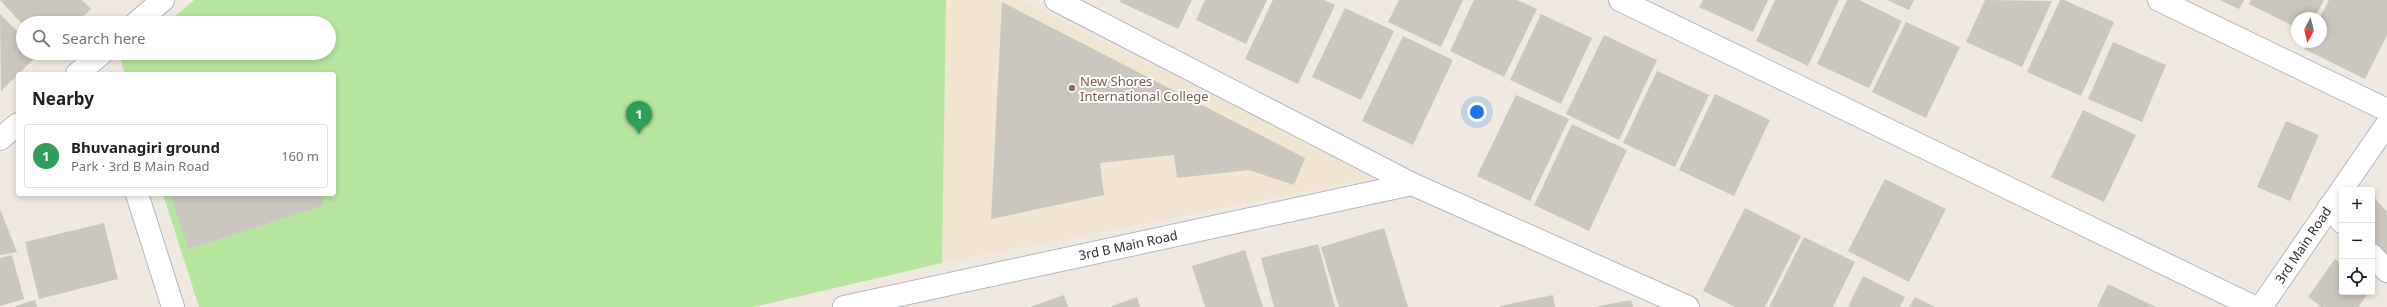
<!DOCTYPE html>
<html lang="en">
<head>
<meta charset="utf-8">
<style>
	:root { --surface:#fff; --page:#f6f6f6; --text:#202124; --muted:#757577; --line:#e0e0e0; --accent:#111827 }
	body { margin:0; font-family:"Noto Sans",sans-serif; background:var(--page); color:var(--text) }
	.controls { position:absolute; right:12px; bottom:12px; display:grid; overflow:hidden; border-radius:4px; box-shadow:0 2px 6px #0003 }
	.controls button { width:36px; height:36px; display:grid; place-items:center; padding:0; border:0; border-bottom:1px solid var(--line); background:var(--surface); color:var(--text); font:20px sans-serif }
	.compass { position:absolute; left:2291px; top:12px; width:36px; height:36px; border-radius:50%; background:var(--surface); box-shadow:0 2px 6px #0003; rotate:187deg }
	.you { position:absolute; left:1477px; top:112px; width:14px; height:14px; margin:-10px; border:3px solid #fff; border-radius:50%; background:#1a73e8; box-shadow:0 0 0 6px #1a73e833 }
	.badge { display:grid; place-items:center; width:26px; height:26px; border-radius:50%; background:var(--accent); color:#fff; font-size:13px; font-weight:700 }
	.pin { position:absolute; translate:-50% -33px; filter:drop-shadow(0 1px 2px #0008) }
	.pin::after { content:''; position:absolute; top:21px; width:14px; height:12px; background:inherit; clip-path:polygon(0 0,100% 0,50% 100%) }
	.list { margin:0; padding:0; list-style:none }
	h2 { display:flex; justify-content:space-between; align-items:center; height:52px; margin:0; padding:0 16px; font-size:17px }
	h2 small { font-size:13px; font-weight:400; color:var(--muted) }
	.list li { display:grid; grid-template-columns:26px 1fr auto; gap:12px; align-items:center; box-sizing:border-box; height:64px; margin:0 8px 8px; padding:0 8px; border:1px solid var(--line); border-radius:4px }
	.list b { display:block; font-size:15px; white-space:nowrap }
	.list p { margin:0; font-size:13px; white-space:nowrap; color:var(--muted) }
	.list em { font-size:13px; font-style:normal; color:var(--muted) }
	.icon { flex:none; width:22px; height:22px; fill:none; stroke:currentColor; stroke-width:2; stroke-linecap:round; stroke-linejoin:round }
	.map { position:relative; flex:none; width:2387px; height:307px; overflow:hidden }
	.search { position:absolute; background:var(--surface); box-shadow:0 2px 6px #0003; left:16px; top:16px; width:320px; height:44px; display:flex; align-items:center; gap:10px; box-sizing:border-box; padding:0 14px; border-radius:22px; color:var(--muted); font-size:15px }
	.panel { position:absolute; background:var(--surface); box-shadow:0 2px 6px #0003; left:16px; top:72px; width:320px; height:124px; border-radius:4px }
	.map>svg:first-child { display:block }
	.education { fill:#f0e6d1 }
	.green { fill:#b6e59e }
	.building { fill:#cbc7bf }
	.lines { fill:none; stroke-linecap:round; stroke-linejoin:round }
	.minor-casing { stroke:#b4b7c1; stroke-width:24 }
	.minor { stroke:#fff; stroke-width:22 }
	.education-dot { fill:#8d6e63; stroke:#fff; stroke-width:1.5 }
	.labels { text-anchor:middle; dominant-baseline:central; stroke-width:4; stroke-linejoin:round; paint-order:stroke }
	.education-label { font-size:13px; fill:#785e54; stroke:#fff; text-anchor:start }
	.street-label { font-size:13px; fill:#2e2e2e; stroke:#fff }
</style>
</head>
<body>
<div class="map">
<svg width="2387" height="307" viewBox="0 0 2387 307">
	<rect width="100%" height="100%" fill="#efe9e1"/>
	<path class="education" d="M946,0H1019L1378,177L942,263Z"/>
	<path class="green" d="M194,0H946L942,263L753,307H199L163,194H334V74H125L121,62L131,53H329V23H167Z"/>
	<g class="building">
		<path d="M0,0H82L91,9L76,23H23V25Z"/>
		<path d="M1121,0H1192L1178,29L1120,2Z"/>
		<path d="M1205,0H1267L1246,44L1196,20Z"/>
		<path d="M1273,0H1324L1335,5L1298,84L1245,59Z"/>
		<path d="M1399,0H1463L1441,47L1388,22Z"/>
		<path d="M1474,0H1517L1537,9L1504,77L1450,51Z"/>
		<path d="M1703,0H1768L1753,32L1699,7Z"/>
		<path d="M1775,0H1839L1808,66L1756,41Z"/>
		<path d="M1847,0H1859L1902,21L1869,88L1817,64Z"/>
		<path d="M1887,0H1914L1909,10Z"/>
		<path d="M1985,0L2052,1L2022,67L1966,42Z"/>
		<path d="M2060,0H2064L2114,22L2081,96L2027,72Z"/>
		<path d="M2220,0H2244L2239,9Z"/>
		<path d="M2251,0H2324L2314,18H2297V28L2249,4Z"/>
		<path d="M2329,0H2387V35L2365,79L2304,49L2308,42H2321L2320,18Z"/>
		<path d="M1002,2L1305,158L1294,185L1249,170L1177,178L1174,155L1100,163L1104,195L991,219Z"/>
		<path d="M1345,8L1394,31L1361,100L1312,77Z"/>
		<path d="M0,14L23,37V53L39,54L1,91Z"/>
		<path d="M1541,14L1592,38L1561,104L1510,80Z"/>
		<path d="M1906,22L1960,47L1926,118L1872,92Z"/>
		<path d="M1604,35L1657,60L1619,140L1566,114Z"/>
		<path d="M1403,36L1453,60L1413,145L1362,121Z"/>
		<path d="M2113,42L2166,65L2142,122L2088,99Z"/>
		<path d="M1657,71L1709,95L1675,167L1623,143Z"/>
		<path d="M1715,94L1770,120L1734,196L1679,170Z"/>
		<path d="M1516,95L1569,119L1530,201L1477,176Z"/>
		<path d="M2083,110L2136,135L2104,202L2051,177Z"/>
		<path d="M2286,121L2319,135L2290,201L2257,187Z"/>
		<path d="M1572,124L1627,150L1589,231L1534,205Z"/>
		<path d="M1885,179L1946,209L1909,282L1848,251Z"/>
		<path d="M170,194H320L324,205L189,249Z"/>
		<path d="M2372,195L2387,212V261L2372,250Z"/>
		<path d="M1745,208L1801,236L1765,307H1735L1703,291Z"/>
		<path d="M0,209L17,252L0,255Z"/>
		<path d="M104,223L118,279L39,299L25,242Z"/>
		<path d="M1384,228L1408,307H1339L1321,247Z"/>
		<path d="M1804,237L1855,262L1833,307H1769Z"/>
		<path d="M1318,244L1335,307H1274L1261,258Z"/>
		<path d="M1245,250L1263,307H1205L1192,266Z"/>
		<path d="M12,255L24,299L0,306V258Z"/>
		<path d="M2335,259L2342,264V292H2369L2358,307H2322L2308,297Z"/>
		<path d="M1863,276L1905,297L1900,307H1848Z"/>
		<path d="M2108,284L2156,307H2097Z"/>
		<path d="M1064,295L1068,307H1030Z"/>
		<path d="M1553,295L1555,307H1500V306Z"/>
		<path d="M1137,297L1140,307H1109Z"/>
		<path d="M1915,297L1935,307H1909Z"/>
		<path d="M35,300L37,307H13Z"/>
		<path d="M1631,300L1633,307H1598V306Z"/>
	</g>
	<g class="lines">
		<defs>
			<g id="minor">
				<path d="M1056,0L1412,184L1688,307"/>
				<path d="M1620,0L2254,307"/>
				<path d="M2159,0L2387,110"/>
				<path d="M136,23L163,0"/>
				<path d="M77,74L102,53"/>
				<path d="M0,139L18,124"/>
				<path d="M137,194L173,307"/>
				<path d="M2329,207L2342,222"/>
				<path d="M2372,255L2387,271"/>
				<path d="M844,307L1412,184"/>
				<path d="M2261,307L2387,124"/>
			</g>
		</defs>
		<use href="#minor" class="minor-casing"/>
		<use href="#minor" class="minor"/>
	</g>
	<circle class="education-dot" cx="1072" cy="88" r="4"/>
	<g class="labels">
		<g class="education-label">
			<text x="1080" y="81">New Shores<tspan x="1080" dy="15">International College</tspan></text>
		</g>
		<g class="street-label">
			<text transform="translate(1128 245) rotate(-12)">3rd B Main Road</text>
			<text transform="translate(2303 245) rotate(-56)">3rd Main Road</text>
		</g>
	</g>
</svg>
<div class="controls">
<button>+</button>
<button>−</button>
<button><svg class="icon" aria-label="locate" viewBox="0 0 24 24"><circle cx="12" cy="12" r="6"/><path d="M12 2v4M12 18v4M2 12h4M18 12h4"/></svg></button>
</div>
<svg class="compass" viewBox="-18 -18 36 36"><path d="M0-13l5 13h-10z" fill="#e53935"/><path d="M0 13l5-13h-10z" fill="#757577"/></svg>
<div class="you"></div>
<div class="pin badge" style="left:639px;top:134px;background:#2e9e5b">1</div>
<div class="search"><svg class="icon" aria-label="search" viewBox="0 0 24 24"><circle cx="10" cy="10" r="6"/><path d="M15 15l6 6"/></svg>Search here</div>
<section class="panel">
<h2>Nearby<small></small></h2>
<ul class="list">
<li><span class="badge" style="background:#2e9e5b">1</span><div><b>Bhuvanagiri ground</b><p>Park · 3rd B Main Road</p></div><em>160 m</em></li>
</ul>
</section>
</div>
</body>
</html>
